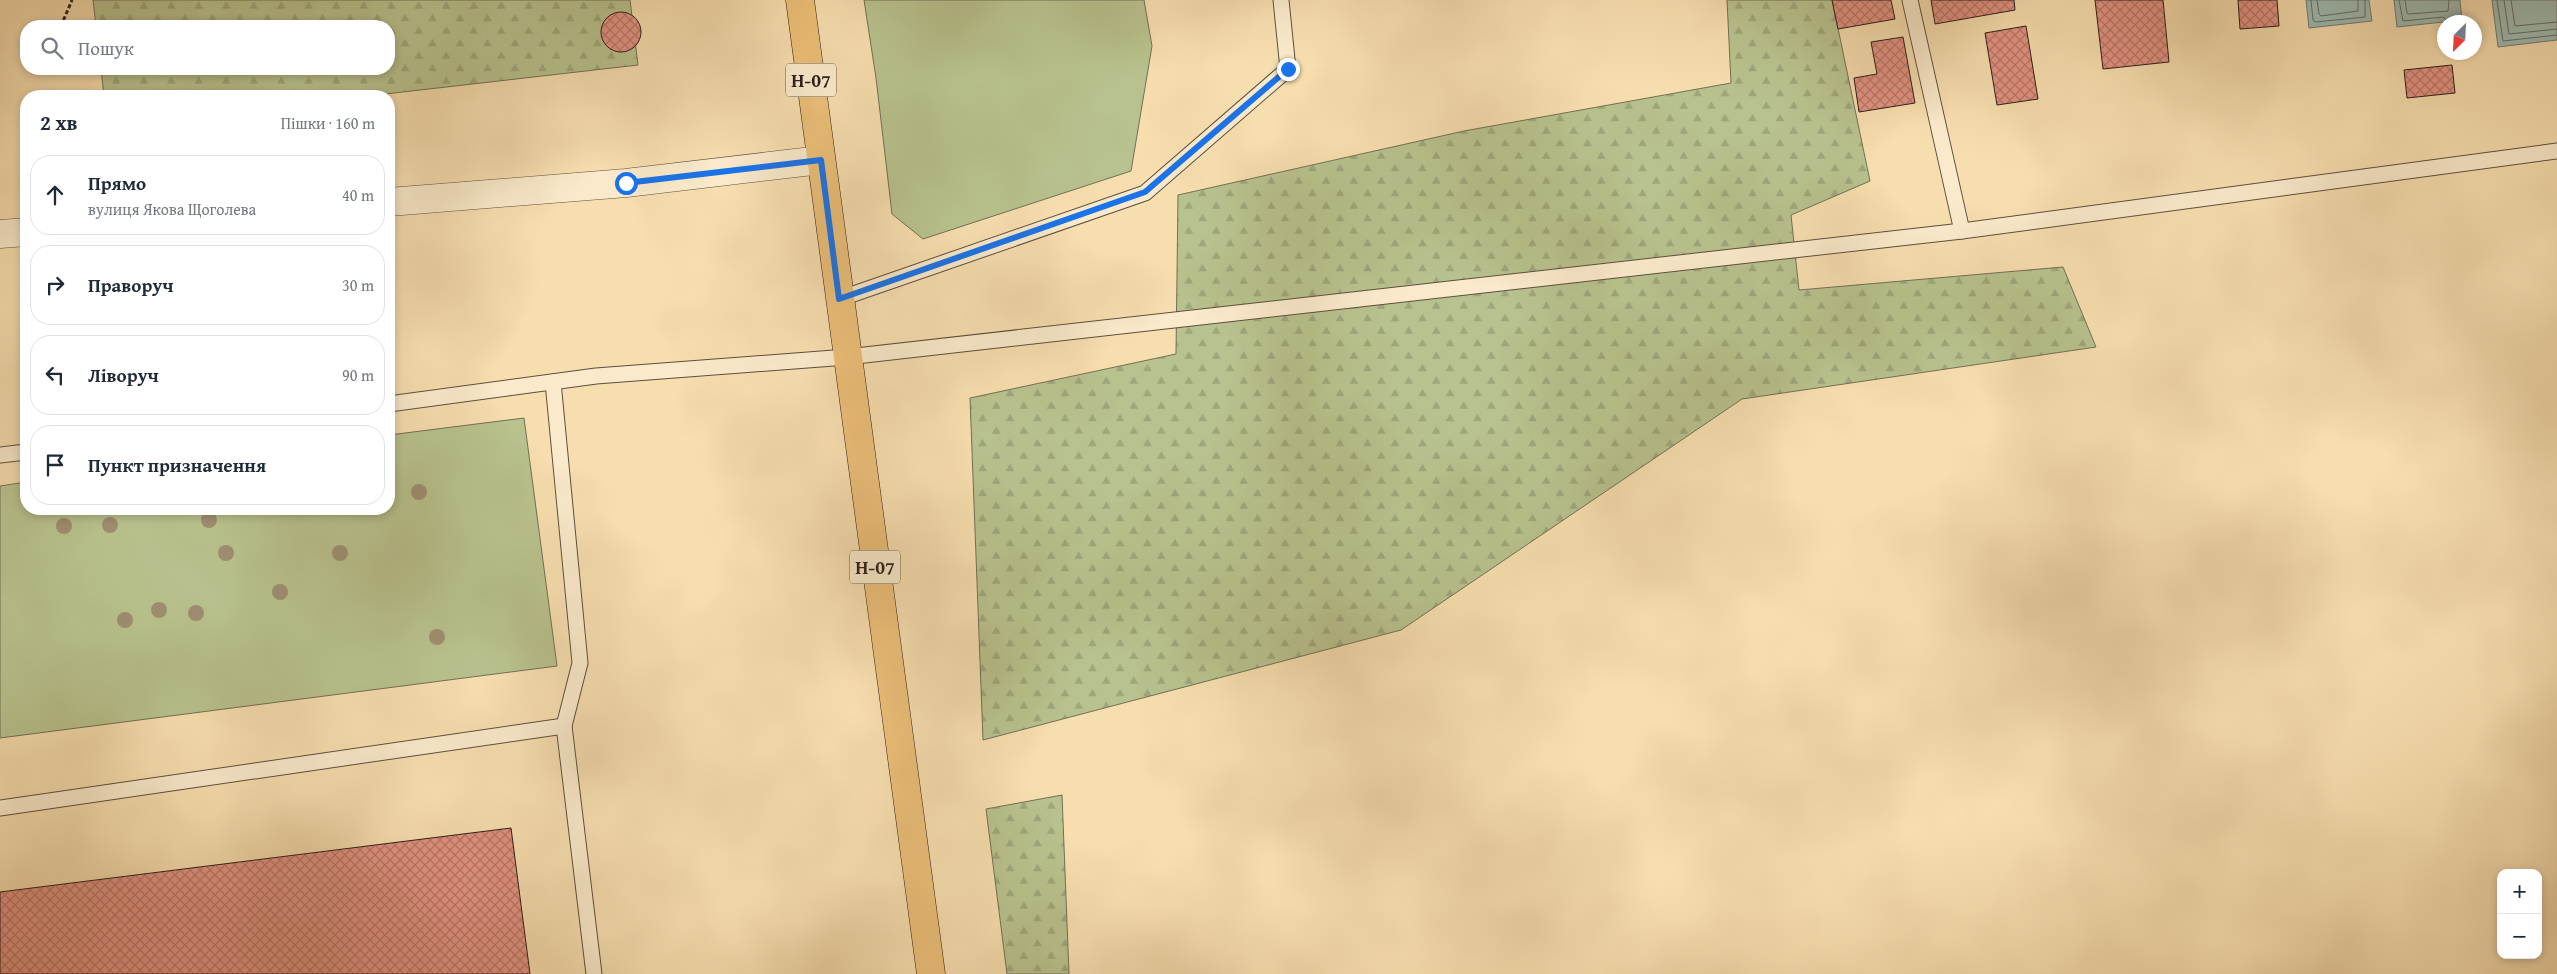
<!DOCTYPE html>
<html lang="uk">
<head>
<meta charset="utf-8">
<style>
	:root { --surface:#fff; --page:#f2f2f3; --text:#1f2937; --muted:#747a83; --line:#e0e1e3 }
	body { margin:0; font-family:"Gentium Book Plus",serif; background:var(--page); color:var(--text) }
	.controls { position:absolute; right:15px; bottom:15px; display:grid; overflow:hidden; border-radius:10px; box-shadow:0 2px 8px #0003 }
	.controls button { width:45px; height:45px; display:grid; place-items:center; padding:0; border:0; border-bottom:1px solid var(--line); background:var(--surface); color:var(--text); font:25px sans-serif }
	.compass { position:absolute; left:2437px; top:15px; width:45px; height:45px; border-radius:50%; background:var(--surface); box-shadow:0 2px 8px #0003; rotate:204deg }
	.stop { position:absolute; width:15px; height:15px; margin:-11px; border:4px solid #1a73e8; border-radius:50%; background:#fff }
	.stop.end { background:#1a73e8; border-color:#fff; box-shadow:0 1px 5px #0008 }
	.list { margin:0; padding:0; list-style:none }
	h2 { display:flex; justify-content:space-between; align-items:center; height:65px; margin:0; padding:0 20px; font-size:21px }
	h2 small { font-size:16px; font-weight:400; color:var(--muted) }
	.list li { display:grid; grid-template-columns:32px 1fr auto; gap:15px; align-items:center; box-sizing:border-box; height:80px; margin:0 10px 10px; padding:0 10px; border:1px solid var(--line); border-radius:20px }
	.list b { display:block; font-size:19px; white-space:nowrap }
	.list p { margin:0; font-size:16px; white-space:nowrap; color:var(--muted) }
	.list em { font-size:16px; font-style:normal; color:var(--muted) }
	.icon { flex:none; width:28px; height:28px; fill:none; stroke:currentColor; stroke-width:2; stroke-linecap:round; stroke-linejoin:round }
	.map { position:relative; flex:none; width:2557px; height:974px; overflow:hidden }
	.search { position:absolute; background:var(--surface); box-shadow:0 2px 8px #0003; left:20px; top:20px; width:375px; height:55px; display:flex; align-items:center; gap:12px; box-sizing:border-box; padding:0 18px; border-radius:20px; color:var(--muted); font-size:19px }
	.panel { position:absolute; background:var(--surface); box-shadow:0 2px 8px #0003; left:20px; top:90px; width:375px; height:425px; border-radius:20px }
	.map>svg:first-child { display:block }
	.green { fill:#b8c28e; stroke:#727054 }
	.forest { fill:url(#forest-firs); stroke:#727054 }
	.water { fill:#9ebbb2; stroke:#707c75 }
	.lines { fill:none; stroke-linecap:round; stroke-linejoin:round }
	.shore { stroke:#646c66; stroke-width:1 }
	.building { fill:url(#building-cross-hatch); stroke:#2b1e19 }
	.service-casing { stroke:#5e4e3e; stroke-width:17 }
	.minor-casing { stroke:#5e4e3e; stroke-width:29 }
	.primary-casing { stroke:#2b1e19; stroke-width:29 }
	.path { stroke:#2b1e19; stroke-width:3; stroke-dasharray:4 2.5; stroke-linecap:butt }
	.service { stroke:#faeacb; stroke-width:15 }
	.minor { stroke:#faeacb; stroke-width:28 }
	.primary { stroke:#ecbf78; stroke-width:28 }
	.tree { fill:#9e8f70 }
	.route { stroke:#1a73e8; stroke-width:6 }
	.labels { text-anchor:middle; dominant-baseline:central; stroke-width:5; stroke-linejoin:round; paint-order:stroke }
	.shield { fill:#faeacb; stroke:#695b4e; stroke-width:1 }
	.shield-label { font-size:19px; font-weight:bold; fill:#2b1e19 }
</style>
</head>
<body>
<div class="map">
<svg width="2557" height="974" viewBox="0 0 2557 974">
	<defs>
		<pattern id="forest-firs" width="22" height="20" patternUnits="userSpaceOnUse" patternTransform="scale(1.25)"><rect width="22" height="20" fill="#b8c28e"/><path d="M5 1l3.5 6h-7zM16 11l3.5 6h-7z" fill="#9ea67a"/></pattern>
		<pattern id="building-cross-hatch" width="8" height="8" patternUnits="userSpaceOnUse" patternTransform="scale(1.25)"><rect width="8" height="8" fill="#e39382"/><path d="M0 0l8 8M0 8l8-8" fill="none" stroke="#b8776a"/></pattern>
	</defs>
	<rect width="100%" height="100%" fill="#f7deaf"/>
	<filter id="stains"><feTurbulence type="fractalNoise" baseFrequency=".004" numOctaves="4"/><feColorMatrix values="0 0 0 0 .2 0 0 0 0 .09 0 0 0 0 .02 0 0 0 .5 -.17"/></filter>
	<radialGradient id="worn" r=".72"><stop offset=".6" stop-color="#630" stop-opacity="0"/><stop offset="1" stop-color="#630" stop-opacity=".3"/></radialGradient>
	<g class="green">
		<path d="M864,0H1144L1152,46L1131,171L923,239L892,214L876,78Z"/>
		<path d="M524,418L557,666L0,738V486L26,482V509H389V435Z"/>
	</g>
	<g class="forest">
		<path d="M93,0H630L638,65L368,96H104L101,69H389V26H96Z"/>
		<path d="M1727,0H1832L1870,181L1791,215L1799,290L2063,267L2096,347L1742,399L1401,630L983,740L970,398L1176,354L1178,195L1464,131L1731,83Z"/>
		<path d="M1062,795L1069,974H1007L986,809Z"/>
	</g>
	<g class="water">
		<path d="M2306,0H2369L2372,21L2309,28Z"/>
		<path d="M2394,0H2460L2462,20L2397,27Z"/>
		<path d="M2492,0H2557V40L2498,47Z"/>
	</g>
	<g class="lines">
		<g class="shore">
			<path d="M2311,0L2313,20L2316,22L2365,17V0"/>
			<path d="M2317,0L2319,14L2321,16L2358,11V0"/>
			<path d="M2399,0L2403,21L2443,17L2449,22"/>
			<path d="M2405,0L2407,13L2409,14L2448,11L2449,0"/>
			<path d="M2497,0L2503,41L2557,35"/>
			<path d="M2504,0L2509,34L2557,29"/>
			<path d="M2511,0L2515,26L2557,22"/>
		</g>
	</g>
	<g class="building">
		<path d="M1832,0H1891L1895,19L1838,29Z"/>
		<path d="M1931,0H2014L2015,10L1935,24Z"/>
		<path d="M2095,0H2163L2169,62L2103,69Z"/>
		<path d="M2238,0H2277L2279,26L2240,29Z"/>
		<circle cx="621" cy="32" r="20"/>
		<path d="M2026,26L2038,99L1997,105L1985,33Z"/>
		<path d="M1903,37L1915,103L1859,112L1854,78L1877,74L1871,42Z"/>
		<path d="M2452,65L2455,93L2407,98L2404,70Z"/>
		<path d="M511,828L530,974H0V892Z"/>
	</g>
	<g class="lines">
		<defs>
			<g id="service">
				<path d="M1910,0L1962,231"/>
				<path d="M839,299L1145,193L1288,69L1281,0"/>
				<path d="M553,382L580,663L564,726L594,974"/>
				<path d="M389,404L596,376L847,357L1962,231L2557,151"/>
				<path d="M0,455L26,452"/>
				<path d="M0,808L564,726"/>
			</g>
			<g id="minor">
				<path d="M389,202L626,183L821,160"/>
				<path d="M0,234L26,232"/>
			</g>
			<path id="primary" d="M800,0L931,974"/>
		</defs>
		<use href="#service" class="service-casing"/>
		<use href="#minor" class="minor-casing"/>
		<use href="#primary" class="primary-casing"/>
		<path class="path" d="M61,26L72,0"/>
		<use href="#service" class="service"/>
		<use href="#minor" class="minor"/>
		<use href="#primary" class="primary"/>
	</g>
	<g class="tree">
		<circle cx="419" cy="492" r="8"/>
		<circle cx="209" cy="520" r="8"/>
		<circle cx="110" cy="525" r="8"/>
		<circle cx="64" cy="526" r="8"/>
		<circle cx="226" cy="553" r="8"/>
		<circle cx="340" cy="553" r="8"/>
		<circle cx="280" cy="592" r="8"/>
		<circle cx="159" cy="610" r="8"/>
		<circle cx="196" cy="613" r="8"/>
		<circle cx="125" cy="620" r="8"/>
		<circle cx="437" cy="637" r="8"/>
	</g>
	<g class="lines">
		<path class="route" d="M626,183L821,160L839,299L1145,192L1288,69"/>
	</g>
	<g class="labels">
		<g class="shield">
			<rect x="786" y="63.5" width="50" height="33" rx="4"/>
			<rect x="850" y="550.5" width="50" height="33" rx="4"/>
		</g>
		<g class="shield-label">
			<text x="811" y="80">Н-07</text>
			<text x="875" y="567">Н-07</text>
		</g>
	</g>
	<rect width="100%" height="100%" filter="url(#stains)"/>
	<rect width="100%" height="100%" fill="url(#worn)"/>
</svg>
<div class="controls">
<button>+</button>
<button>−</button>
</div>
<svg class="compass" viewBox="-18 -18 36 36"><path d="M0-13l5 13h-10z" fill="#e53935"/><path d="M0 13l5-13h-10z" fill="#747a83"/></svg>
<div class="stop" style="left:626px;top:183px"></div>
<div class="stop end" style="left:1288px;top:69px"></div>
<div class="search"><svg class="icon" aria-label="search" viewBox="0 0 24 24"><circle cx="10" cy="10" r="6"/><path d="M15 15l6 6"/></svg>Пошук</div>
<section class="panel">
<h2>2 хв<small>Пішки · 160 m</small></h2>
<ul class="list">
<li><svg class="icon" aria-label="ahead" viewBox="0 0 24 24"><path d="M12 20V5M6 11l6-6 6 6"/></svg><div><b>Прямо</b><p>вулиця Якова Щоголева</p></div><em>40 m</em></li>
<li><svg class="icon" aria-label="right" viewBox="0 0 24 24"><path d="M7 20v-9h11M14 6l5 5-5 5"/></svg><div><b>Праворуч</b></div><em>30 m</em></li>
<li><svg class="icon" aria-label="left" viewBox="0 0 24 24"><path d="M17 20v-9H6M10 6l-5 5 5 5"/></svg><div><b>Ліворуч</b></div><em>90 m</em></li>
<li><svg class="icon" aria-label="arrive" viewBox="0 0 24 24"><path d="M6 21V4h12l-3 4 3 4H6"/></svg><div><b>Пункт призначення</b></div></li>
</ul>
</section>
</div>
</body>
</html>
